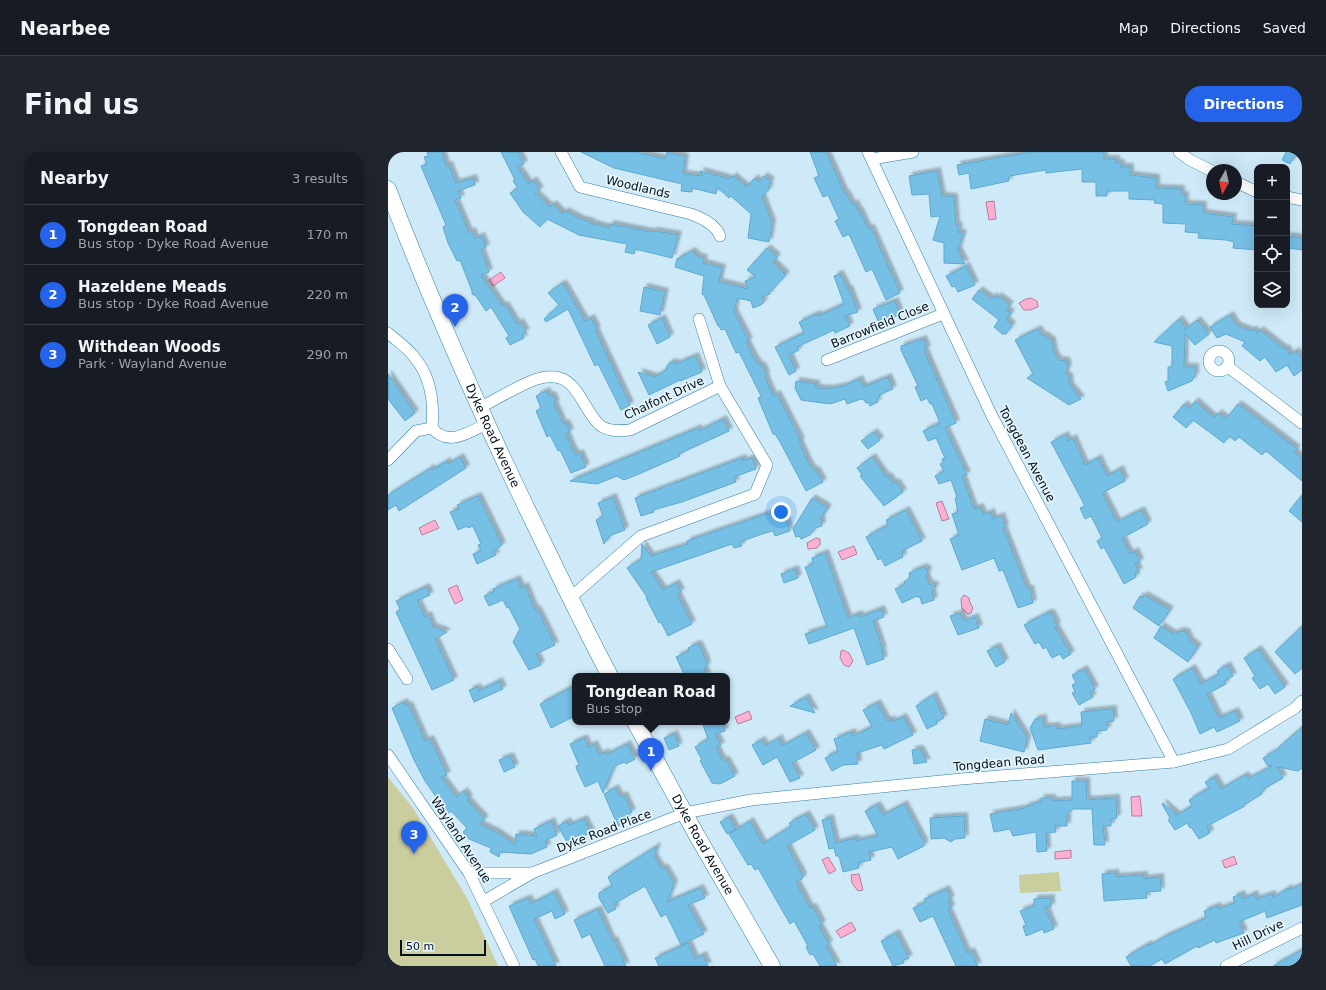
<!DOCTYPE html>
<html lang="en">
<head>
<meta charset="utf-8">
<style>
	:root { --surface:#171b24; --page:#20242c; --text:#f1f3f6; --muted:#9ea1a6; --line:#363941; --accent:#2563eb }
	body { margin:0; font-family:"DejaVu Sans",sans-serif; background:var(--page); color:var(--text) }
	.controls { position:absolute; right:12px; top:12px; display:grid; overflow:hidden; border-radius:8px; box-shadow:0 4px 16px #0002 }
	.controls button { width:36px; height:36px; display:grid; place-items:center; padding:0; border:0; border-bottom:1px solid var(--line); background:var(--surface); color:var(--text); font:20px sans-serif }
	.compass { position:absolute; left:818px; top:12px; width:36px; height:36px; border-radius:50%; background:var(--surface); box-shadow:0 4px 16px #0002; rotate:188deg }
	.scale { position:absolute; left:12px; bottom:10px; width:86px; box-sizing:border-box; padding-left:4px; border:2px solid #000f1a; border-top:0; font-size:11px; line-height:14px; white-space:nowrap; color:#000f1a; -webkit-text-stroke:3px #e6f4fc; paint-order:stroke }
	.you { position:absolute; left:393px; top:360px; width:14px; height:14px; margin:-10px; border:3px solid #fff; border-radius:50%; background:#1a73e8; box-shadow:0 0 0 6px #1a73e833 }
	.badge { display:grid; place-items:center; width:26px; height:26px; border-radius:50%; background:var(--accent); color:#fff; font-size:13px; font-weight:700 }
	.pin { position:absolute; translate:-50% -33px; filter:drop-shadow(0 1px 2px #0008) }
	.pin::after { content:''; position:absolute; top:21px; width:14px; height:12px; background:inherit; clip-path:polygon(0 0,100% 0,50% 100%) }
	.popup { position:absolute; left:184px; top:521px; width:158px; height:52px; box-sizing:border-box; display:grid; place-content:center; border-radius:8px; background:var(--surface); filter:drop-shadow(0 1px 3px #0005); font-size:13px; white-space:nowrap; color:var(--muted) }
	.popup b { font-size:15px; color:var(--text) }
	.popup::after { content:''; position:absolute; left:50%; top:100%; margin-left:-8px; border:8px solid transparent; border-top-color:var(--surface) }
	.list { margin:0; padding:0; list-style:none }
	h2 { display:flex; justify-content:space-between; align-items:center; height:52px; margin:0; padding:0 16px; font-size:17px }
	h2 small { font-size:13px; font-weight:400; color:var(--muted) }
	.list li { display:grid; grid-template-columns:26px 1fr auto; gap:12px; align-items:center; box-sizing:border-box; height:60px; padding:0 16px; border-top:1px solid var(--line) }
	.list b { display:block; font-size:15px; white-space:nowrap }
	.list p { margin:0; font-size:13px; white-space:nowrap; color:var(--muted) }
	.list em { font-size:13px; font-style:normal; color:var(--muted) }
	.icon { flex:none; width:22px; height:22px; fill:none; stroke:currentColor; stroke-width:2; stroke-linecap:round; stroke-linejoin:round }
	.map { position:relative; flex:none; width:914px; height:814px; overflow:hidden; border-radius:16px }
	header { display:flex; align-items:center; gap:24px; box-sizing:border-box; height:56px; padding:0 20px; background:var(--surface); border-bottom:1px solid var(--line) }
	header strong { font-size:19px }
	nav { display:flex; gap:22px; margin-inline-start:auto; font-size:14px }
	.intro { display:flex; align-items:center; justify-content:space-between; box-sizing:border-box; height:96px; padding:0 24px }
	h1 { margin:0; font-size:28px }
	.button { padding:10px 18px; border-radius:16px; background:var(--accent); color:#fff; font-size:14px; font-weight:700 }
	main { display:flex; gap:24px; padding:0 24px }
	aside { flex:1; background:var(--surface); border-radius:16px; box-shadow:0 4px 16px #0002 }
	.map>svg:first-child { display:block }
	.green { fill:#cace9e }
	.water { fill:#ffafd2; stroke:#b27f9b }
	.building { fill:#76bfe5; stroke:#60a8cd; filter:url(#shadow) }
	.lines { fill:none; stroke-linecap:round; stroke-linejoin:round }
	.street-casing { stroke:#337ea1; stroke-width:12 }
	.secondary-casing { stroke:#337ea1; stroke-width:17 }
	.street { stroke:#fff; stroke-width:11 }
	.secondary { stroke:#fff; stroke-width:16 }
	.labels { text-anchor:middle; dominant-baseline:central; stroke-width:3.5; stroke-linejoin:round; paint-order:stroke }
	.street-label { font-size:12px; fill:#000f1a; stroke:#e6f4fc }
</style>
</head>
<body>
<header>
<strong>Nearbee</strong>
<nav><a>Map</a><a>Directions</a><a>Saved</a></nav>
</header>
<div class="intro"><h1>Find us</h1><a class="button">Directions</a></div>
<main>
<aside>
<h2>Nearby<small>3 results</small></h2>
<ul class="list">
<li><span class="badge">1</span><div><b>Tongdean Road</b><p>Bus stop · Dyke Road Avenue</p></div><em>170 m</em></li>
<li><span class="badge">2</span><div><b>Hazeldene Meads</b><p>Bus stop · Dyke Road Avenue</p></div><em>220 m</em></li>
<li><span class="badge">3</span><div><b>Withdean Woods</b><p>Park · Wayland Avenue</p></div><em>290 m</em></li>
</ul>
</aside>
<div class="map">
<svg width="914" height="814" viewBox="0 0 914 814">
	<defs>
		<filter id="shadow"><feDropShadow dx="3.5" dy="-3.5" stdDeviation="1" flood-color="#0004"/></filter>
	</defs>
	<rect width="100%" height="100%" fill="#ceeaf9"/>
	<g class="green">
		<path d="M0,625L25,656L80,748L110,814H0Z"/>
		<path d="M671,720L673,739L632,741L631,723Z"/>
	</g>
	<g class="water">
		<path d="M606,49L608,67L601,68L598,50Z"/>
		<path d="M113,120L117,126L105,134L101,128Z"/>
		<path d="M643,146L649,149L650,155L642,158H636L631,151L638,147Z"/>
		<path d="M554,349L561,367L554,369L548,351Z"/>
		<path d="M47,368L51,376L34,383L31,376Z"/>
		<path d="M428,386L432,387V393L429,396L420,397L419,391Z"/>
		<path d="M466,394L469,402L454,408L450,400Z"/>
		<path d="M69,433L75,448L67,452L60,437Z"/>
		<path d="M576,443L581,446L582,451L585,456L583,461L580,462L574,457L573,447Z"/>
		<path d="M455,498L461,501L465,509L461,515L456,513L452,506L453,499Z"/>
		<path d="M361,559L364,567L350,572L347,565Z"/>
		<path d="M752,644L754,664H744L743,645Z"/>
		<path d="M683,698V706L667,707V700Z"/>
		<path d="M846,704L849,712L837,716L834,709Z"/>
		<path d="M440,705L448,718L441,722L434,708Z"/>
		<path d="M471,722L475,738L470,739L464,731L463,723Z"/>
		<path d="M463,770L468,778L453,786L448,779Z"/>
	</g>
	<g class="building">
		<path d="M39,0H54L58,14L61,13L68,31L85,26L87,33L70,39L73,46L67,48L81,81L84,79L87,87L93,84L98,95L93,98L101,120L93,123L114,154L117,153L129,172L132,170L138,180L134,182L136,186L122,193L118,186L121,184L103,155L98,159L88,144L84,142V139L72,108L69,109L60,91L55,75L58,73L33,14L39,12L36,5L41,4Z"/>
		<path d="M113,0H130L136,12L129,15L141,32L145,28L152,38L147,41L162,55L165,52L175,62L177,59L192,67L203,70L202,71L221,76L222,72L262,80L268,79L290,83L284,106L247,97L246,102L237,100L239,92L191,83L159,67L152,75L135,60L122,41L130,36L125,29L127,28Z"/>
		<path d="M193,0H248L277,7L279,0L297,5L295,22L314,24L312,19L342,27L345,24L358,35L367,26L371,30L376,24L383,29L381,32V37L374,45L384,71L381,90L360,86L363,62L343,44L341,46L329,35L328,42L304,36V40L293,39L294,32L226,16Z"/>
		<path d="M422,0H438L457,42L458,41L464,53L467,51L470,59L471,58L480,77L483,76L512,141L498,148L484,117L478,120L461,82L455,85L447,69L451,67L440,43L435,45L426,26L431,24Z"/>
		<path d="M643,0H716V7H728V11H733V15H742V23L768,26V36L793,37V43H797V52L815,53V61L845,65L844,72L869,74V98L845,96L846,90L838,88L810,86L811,81L797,80L798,72L775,71V52L766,51L767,48L741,47V39H719V44H708V30H694V17L658,21V18L621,24V29L583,37L581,21L571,23L569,13Z"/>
		<path d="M898,0H909L902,12L894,8Z"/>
		<path d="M549,19L554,44L566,45L568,73L571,74L570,80L575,82L570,98L577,112L556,111V91L545,88L552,64L543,65L541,42L524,43L521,24Z"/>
		<path d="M899,84L914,86V98L899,96Z"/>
		<path d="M379,96L389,105L385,110L398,123L382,140V142L374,145L376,150L373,153L365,156L363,149L349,146L346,160L361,189L358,190L366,206L371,213L374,214L378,222L377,225L385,244L389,242L413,289L411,290L421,312L426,319L428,318L435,330L418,339L392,290L387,282H385L370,246L373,244L351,200L348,201L337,177L333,178L331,174H330L316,143L314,142L316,124L287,115L289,107L304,99L310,105L316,106L315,111L334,116L331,130L360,137L357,129L368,125L359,118Z"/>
		<path d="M578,114L587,133L570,140L567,134L564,135L558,124Z"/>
		<path d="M452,122L460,138L461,137L470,160L457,164L462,174L447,181L446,178L409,195L411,198L401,203L408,219L401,223L387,195L416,181L411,170L429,162L430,164L456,152L446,124Z"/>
		<path d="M173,132H175L178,136L197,169L203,166L209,177L207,178L242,253L233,258L210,212L207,214L180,157L158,170L156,167L171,153L160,141Z"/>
		<path d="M256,135L277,140L272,163L252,159Z"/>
		<path d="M591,138L603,147L605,144L608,147L610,144L622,153L618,158L623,161L618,168L624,173L618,182H614L606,175L611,168L584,147Z"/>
		<path d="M507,149L512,163L490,169L485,157Z"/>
		<path d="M842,163L849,174L863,179L865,177L869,181L872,178L896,197L898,196L902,203L908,199L914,207V218L906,224L899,213L888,220L877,205L872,209L854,194L857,190L838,182L829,186L822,175Z"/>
		<path d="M274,166L282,185L269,192L260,173Z"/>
		<path d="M791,167L798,176L797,178L809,168L821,182L807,193L797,182L796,215H807V225H805L804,229L780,239L777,230L780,229V215H784V194L766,190Z"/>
		<path d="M650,177L654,184L656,183L664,189L666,201L670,208L678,209L680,215L677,222L681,225L682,234L693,247L681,253L639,226L645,222L627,188Z"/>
		<path d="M535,187L539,197L536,198L568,271L557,276L579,323L574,324L586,357L592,355L595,363L603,360L605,367L613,364L617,375L615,376L639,437H642L645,451L630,456L615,418L611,419L606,406L574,418L562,387L571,383L564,362L570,360L567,346L569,345L563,328L551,332L547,324L556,319L552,312L555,310L554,307L557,306L548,286L540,289L535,279L552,271L544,252H542L539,246L533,249L527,235L530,234L513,198V194Z"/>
		<path d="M307,204L314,220L292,229V228L261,243L250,220L266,225L277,219L280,212L284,210L288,212Z"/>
		<path d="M0,222L27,261L17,269L0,247Z"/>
		<path d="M500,225L505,237L491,243L492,245L488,247L490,250L482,254L480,250L478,251L476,248L473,247L459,252L457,247L442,252L413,248L407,236L408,229L428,232V236L441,237L456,234L471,227L475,235Z"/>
		<path d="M158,239L161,244L164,243L168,251L166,252L175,272L178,271L182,280L178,282L185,298L188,303L192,301L198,315L183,321L172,298L170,299L162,283L159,285L148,259L153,256L148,244Z"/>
		<path d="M807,249L826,266L830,261L838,267L850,252L909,297L906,300L914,306V329L878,299L874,303L851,285L847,289L841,284L836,291L805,268L798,276L785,265L796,252L801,257Z"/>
		<path d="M335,267L341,279L291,302L292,304L251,322L236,328L229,324L209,332L182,329L310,276L311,279Z"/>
		<path d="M486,280L492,288L480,297L473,289Z"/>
		<path d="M677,283L680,289L685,286L697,313L710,306L719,324L732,317L737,329L714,341L729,370L753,358L760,372L734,386L742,402L747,399L752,410L747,412L751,419L747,421L748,425L736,432L716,395L713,397L709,389L714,386L703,364L697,367L692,356L697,354L663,290Z"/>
		<path d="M72,305L78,316L11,359L8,353L0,358V343L43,316L44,318L59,309L60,312Z"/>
		<path d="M484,305L498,325L500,324L505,331L508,330L515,340L496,354L472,324L474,323L469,316Z"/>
		<path d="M354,306L355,309L364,306L368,317L346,325L348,330L294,350L265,358L266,360L253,364L247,346Z"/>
		<path d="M914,343V370L901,359Z"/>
		<path d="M90,344L114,393L106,399L108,403L89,412L85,402L93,399L90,393L93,392L85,374L80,376L79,374L70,378L62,360L71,357L69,353Z"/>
		<path d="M225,345L237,378L223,383L216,392L208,368L215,364L210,351Z"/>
		<path d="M424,346L440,356L433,366L434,374L427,376L422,383L413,387L411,384L408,385L405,377Z"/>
		<path d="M518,358L534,389L514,399L515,405L497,414L493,406L490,408L478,385L500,373L498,368Z"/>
		<path d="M381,361L382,366L396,361L402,379L387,384L385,379L377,381L352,390L354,394L346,396L344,392L263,420L275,438L288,431L293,440L289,442L304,472L280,484L273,470L271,471L258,446L259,445L239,416L253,407L254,392L263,404L300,392L299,389Z"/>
		<path d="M437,401L460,466L471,462L472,465L493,457L496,465L485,469L495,498H493L496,507L479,513L466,476L421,492L417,482L439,475L417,415L425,412L424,406Z"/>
		<path d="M535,415L540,418L538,425L541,432L548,434L544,439L546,448L534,452L532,445H529V444L514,451L507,437L517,432L516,430L522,426L521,421Z"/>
		<path d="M407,417L410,426L396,431L393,422Z"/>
		<path d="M129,427L133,436L137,434L147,458L149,457L167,493L148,502L153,513L141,518L125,490L132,477L123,460L121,455L119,456L115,448L101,454L96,444L107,439L105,437Z"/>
		<path d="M38,435L42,443L29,449L37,465L40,463L45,475L59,480L47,487L66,528L44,538L8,460L12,457L8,449Z"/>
		<path d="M756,443L782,458L771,474L745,456L752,444L755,446Z"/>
		<path d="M572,461L576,469L587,465L591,476L570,483L562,464Z"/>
		<path d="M659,461H663L669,473L667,475L683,502L675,507L672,502L664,506L658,495L655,497L651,490L647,492L636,473Z"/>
		<path d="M773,474L785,482L792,479L798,480L802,489L810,495L800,510L766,486Z"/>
		<path d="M914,474V516L907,522L887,500Z"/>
		<path d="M308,492L311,493L319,511L318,512L319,514L316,516L319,524H297L288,505L301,499L300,496Z"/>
		<path d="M609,494L617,510L608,515L599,499Z"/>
		<path d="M870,497L897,535L887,542L880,532L872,537L864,526L867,524L856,506Z"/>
		<path d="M839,513L845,524L836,529L838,532L819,542L831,566L847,559L852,569L829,580L826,575L812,582L803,561L785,527L804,516L813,532L831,522L829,519Z"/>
		<path d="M696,517L707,537L702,540L705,545L691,553L684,541L687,540L684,533L688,531L684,523Z"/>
		<path d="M111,529L115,537L86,550L81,538L89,535L91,539Z"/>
		<path d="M184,535L187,542V564L163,576L152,552Z"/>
		<path d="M545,543L556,566L548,570L549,572L539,577L528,554Z"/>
		<path d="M418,545L427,561L402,554Z"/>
		<path d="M16,550L18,554L21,553L37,589L42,587L54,612L59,623L53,625L68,645L76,639L81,646L79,648L97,667L91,672L108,680L127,693L128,682L149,684L146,677L163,669L169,683L157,689L159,695L143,702L112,700L111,705L102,700L103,696L81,687L75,680L79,676L63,659L60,662L37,629L26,608L4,556Z"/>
		<path d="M489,551L499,569L503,567L504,570L515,565L525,583L496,597L494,593L469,601L470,612L455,613L444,619L437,606L450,599L446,587L464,580L465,584L484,575L475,558Z"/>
		<path d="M725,557L726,569L719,570V578L709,579V585H702L703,591L650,598L642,576L647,567L655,566L656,575L669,574V577L694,574L693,560Z"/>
		<path d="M623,561L639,586L636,600L592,589L597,567L620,573Z"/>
		<path d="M314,570H334L337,579L327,582L333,593L328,596L334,608H338L347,624L332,632L324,631L322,627L312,609L314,608L307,595L320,587Z"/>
		<path d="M914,575V616L910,619L889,615L895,626L876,637L873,641L874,642L856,653L857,654L819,674L822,681L811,687L803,675L802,676L799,671L787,678L780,668L782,666L774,652L775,651L789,663L804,654L801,648L821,636L817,630L826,625L833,637L857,623L860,627L884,614L879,613L875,606L892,596L891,595Z"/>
		<path d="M418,581L428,598L404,611L412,626L402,630L389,605L375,613L364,593L374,588L377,594L391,586L394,594Z"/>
		<path d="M286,582L291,594L281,598L276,586Z"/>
		<path d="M196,586L200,595L206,592L211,603L218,600V603L239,592L247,607L238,612L237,610L226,614L215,641L210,629L197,635L189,618L188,614L191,613L182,592Z"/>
		<path d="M532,597L539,610L526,612L524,598Z"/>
		<path d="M122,604L127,615L116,620L111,608Z"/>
		<path d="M684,629H698L699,648L728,646L729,666L723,667V674H715L717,693H706L704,657H685L679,662V674H667L668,680L658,681L659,699L649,700L648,680L625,684L622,677L606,680L602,662L638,656V654L646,653V651L653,650V646H664V649L684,648Z"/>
		<path d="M227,636L232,645L236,643L244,660L237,664L239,669L230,674L216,642Z"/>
		<path d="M516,652L536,690V694L510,707L504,695L481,700L483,708L470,711L471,716L455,720L451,704H448L446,696L441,697L434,668L442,666L448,691L467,686L468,689L490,684L477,659L489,653L495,663Z"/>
		<path d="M418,662L427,678L399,694L415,724L414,727L408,730L422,756L425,755L434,772L431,774L441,792L438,794L449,814H432L425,802L422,803L418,795L420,794L406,769L402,772L370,716L367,718L363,712L360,713L341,682L362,669L375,692L403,674L401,671Z"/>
		<path d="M576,664L577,686L567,687L563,690L556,686L543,687L542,666Z"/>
		<path d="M341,665L348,677L339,682L332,670Z"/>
		<path d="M196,667L203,680L193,686L191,683L179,690L170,674L179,669L181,673Z"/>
		<path d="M269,694L266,705L273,716H277L286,732L279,750L312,736L317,746L300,753L316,782L293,793L278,762L273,765L257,734L226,752L228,757L220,761L211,746V741L224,734L220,725Z"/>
		<path d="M727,721L728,725L756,723V727L772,725L773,739L758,740L759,746L716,749L714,722Z"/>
		<path d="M914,732V753L879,766L877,759L851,770L856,781L828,791L827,788L810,796L809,794L777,812L774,807L762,814H743L738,805L760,792L761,794L776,785L818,766L816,759L829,754L830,757L847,751L845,745L853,742L855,747L866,742L868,747L884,742L885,746L900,736L902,738Z"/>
		<path d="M558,737L563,747L560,748L563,756L560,758L579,801L583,799L590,814H568L545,764L532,770L525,756L538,750L536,747Z"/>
		<path d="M166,740L177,762L167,767L164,759L146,767L168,814H150L147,807L145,808L121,754L140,746L143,752Z"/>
		<path d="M663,746V755H657L666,777L656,781L655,777L638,784L635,774L638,773L632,759L646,754V747Z"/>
		<path d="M210,757L224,789L226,788L238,814H217L202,782L194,786L186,768Z"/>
		<path d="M508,781L521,806L515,808L516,811L505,814L493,789Z"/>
		<path d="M300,791L307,807L315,803L320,814H271L267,806Z"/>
		<path d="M914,798V814H885Z"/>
	</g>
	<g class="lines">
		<defs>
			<g id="street">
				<path d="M173,0L192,35L303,62C314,66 328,73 332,84"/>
				<path d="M480,0L604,264L786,610"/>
				<path d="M791,0L802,8L824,19"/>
				<path d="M484,7L525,0"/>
				<path d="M848,30L869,40"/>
				<path d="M899,45L914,48"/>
				<path d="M311,167L332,234"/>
				<path d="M0,181C9,189 20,196 27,206C43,225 46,252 44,276"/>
				<circle cx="831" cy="209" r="10"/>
				<path d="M439,208L555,162"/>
				<path d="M839,214L914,271"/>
				<path d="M91,256C107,248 133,232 149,227C187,216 190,248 208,269C216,280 230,279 242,278L332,234L379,313L367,342L253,384L182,446"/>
				<path d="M0,308L28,279L44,276C60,295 80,281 98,272"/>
				<path d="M0,497L19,527"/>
				<path d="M0,603L81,721L126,814"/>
				<path d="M81,721H144L96,749"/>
				<path d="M144,721L297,661L363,648L573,627L786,610L840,597L907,556L914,549"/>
				<path d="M838,814L914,776"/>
			</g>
			<g id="secondary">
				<path id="s1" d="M0,37C42,147 89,253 140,359C167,414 193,470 222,524"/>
				<path id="s2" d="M247,570L308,682L384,814"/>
			</g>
		</defs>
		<use href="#street" class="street-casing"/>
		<use href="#secondary" class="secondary-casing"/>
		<use href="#street" class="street"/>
		<use href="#secondary" class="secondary"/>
	</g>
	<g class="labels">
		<g class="street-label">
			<text transform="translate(250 35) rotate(13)">Woodlands</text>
			<text transform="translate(492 173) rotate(-22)">Barrowfield Close</text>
			<text transform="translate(276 246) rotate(-25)">Chalfont Drive</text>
			<text stroke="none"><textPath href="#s1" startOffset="268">Dyke Road Avenue</textPath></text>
			<text transform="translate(639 302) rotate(62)">Tongdean Avenue</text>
			<text transform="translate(611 611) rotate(-5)">Tongdean Road</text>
			<text transform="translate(216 679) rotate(-21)">Dyke Road Place</text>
			<text transform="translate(73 688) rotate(57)">Wayland Avenue</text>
			<text stroke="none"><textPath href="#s2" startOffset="140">Dyke Road Avenue</textPath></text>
			<text transform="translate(870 783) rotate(-26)">Hill Drive</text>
		</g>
	</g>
</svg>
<div class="controls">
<button>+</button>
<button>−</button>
<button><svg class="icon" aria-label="locate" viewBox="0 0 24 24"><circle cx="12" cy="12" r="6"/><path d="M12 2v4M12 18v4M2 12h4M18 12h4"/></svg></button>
<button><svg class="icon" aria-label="layers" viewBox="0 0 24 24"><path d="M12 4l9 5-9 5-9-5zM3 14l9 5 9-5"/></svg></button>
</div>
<svg class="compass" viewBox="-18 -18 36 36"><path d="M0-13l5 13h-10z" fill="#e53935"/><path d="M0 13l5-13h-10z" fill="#9ea1a6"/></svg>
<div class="scale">50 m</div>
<div class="you"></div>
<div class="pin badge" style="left:263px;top:619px">1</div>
<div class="popup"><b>Tongdean Road</b>Bus stop</div>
<div class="pin badge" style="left:67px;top:175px">2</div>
<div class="pin badge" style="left:26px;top:702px">3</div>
</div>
</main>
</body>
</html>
